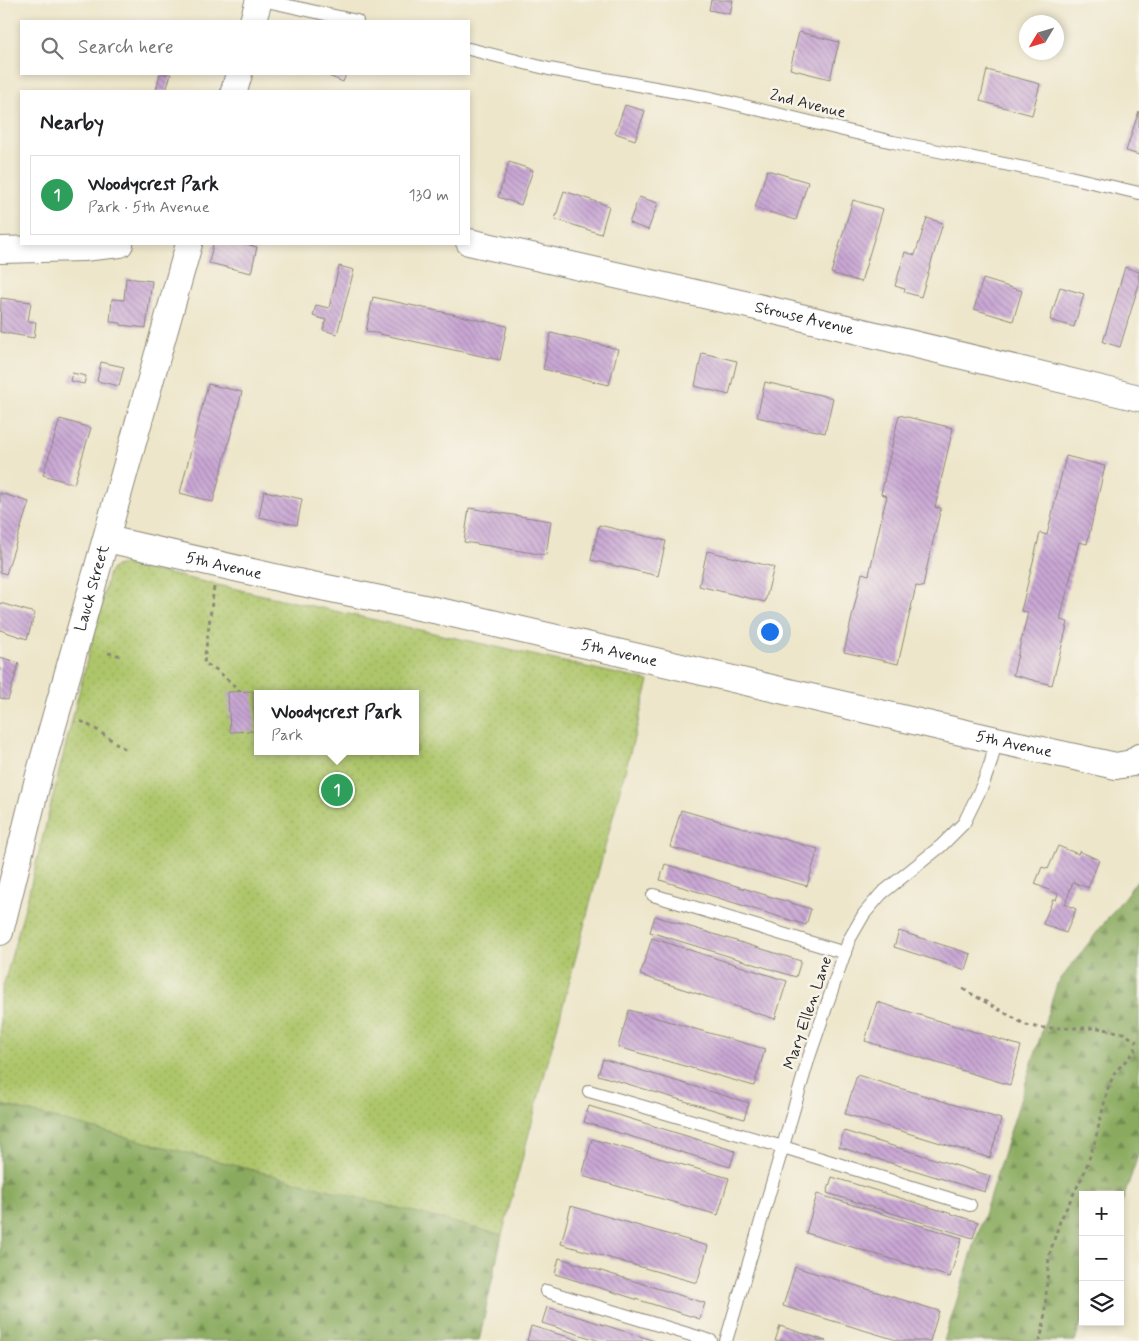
<!DOCTYPE html>
<html lang="en">
<head>
<meta charset="utf-8">
<style>
	:root { --surface:#fff; --page:#f2f2f2; --text:#202124; --muted:#757577; --line:#e0e0e0; --accent:#1a73e8 }
	body { margin:0; font-family:Mynerve,sans-serif; background:var(--page); color:var(--text) }
	.controls { position:absolute; right:15px; bottom:15px; display:grid; overflow:hidden; border-radius:0px; box-shadow:0 2px 8px #0003 }
	.controls button { width:45px; height:45px; display:grid; place-items:center; padding:0; border:0; border-bottom:1px solid var(--line); background:var(--surface); color:var(--text); font:25px sans-serif }
	.compass { position:absolute; left:1019px; top:15px; width:45px; height:45px; border-radius:50%; background:var(--surface); box-shadow:0 2px 8px #0003; rotate:232deg }
	.you { position:absolute; left:769px; top:631px; width:18px; height:18px; margin:-12px; border:4px solid #fff; border-radius:50%; background:#1a73e8; box-shadow:0 0 0 8px #1a73e833 }
	.badge { display:grid; place-items:center; width:32px; height:32px; border-radius:50%; background:var(--accent); color:#fff; font-size:16px; font-weight:700 }
	.pin { position:absolute; translate:-50% -50%; border:2px solid #fff; box-shadow:0 1px 5px #0006 }
	.popup { position:absolute; left:254px; top:690px; width:165px; height:65px; box-sizing:border-box; display:grid; place-content:center; border-radius:0px; background:var(--surface); filter:drop-shadow(0 1px 4px #0005); font-size:16px; white-space:nowrap; color:var(--muted) }
	.popup b { font-size:19px; color:var(--text) }
	.popup::after { content:''; position:absolute; left:50%; top:100%; margin-left:-10px; border:10px solid transparent; border-top-color:var(--surface) }
	.list { margin:0; padding:0; list-style:none }
	h2 { display:flex; justify-content:space-between; align-items:center; height:65px; margin:0; padding:0 20px; font-size:21px }
	h2 small { font-size:16px; font-weight:400; color:var(--muted) }
	.list li { display:grid; grid-template-columns:32px 1fr auto; gap:15px; align-items:center; box-sizing:border-box; height:80px; margin:0 10px 10px; padding:0 10px; border:1px solid var(--line); border-radius:0px }
	.list b { display:block; font-size:19px; white-space:nowrap }
	.list p { margin:0; font-size:16px; white-space:nowrap; color:var(--muted) }
	.list em { font-size:16px; font-style:normal; color:var(--muted) }
	.icon { flex:none; width:28px; height:28px; fill:none; stroke:currentColor; stroke-width:2; stroke-linecap:round; stroke-linejoin:round }
	.map { position:relative; flex:none; width:1139px; height:1341px; overflow:hidden }
	.search { position:absolute; background:var(--surface); box-shadow:0 2px 8px #0003; left:20px; top:20px; width:450px; height:55px; display:flex; align-items:center; gap:12px; box-sizing:border-box; padding:0 18px; border-radius:0px; color:var(--muted); font-size:19px }
	.panel { position:absolute; background:var(--surface); box-shadow:0 2px 8px #0003; left:20px; top:90px; width:450px; height:155px; border-radius:0px }
	.map>svg:first-child { display:block }
	.forest { fill:url(#forest-firs); stroke:#5a6b45 }
	.park { fill:url(#park-dots); stroke:#6c784b; fill-rule:evenodd }
	.building { fill:url(#building-back-hatch) }
	.lines { fill:none; stroke-linecap:round; stroke-linejoin:round }
	.lane-casing { stroke:#8c887a; stroke-width:14 }
	.street-casing { stroke:#8c887a; stroke-width:28 }
	.path { stroke:#8c887a; stroke-width:3; stroke-dasharray:4 4; stroke-linecap:butt }
	.lane { stroke:#fff; stroke-width:12 }
	.street { stroke:#fff; stroke-width:26 }
	.labels { text-anchor:middle; dominant-baseline:central; stroke-width:5; stroke-linejoin:round; paint-order:stroke }
	.street-label { font-size:16px; fill:#2b2b2b; stroke:#f7f3e8 }
</style>
</head>
<body>
<div class="map">
<svg width="1139" height="1341" viewBox="0 0 1139 1341">
	<defs>
		<pattern id="forest-firs" width="22" height="20" patternUnits="userSpaceOnUse" patternTransform="scale(1.25)"><rect width="22" height="20" fill="#8aab5f"/><path d="M5 1l3.5 6h-7zM16 11l3.5 6h-7z" fill="#718b4f"/></pattern>
		<pattern id="park-dots" width="8" height="8" patternUnits="userSpaceOnUse" patternTransform="scale(1.25)"><rect width="8" height="8" fill="#aec66b"/><path d="M2 2h.1M6 6h.1" fill="none" stroke="#96aa5d" stroke-width="1.8" stroke-linecap="round"/></pattern>
		<pattern id="building-back-hatch" width="6" height="6" patternUnits="userSpaceOnUse" patternTransform="scale(1.25)"><rect width="6" height="6" fill="#c9a7d4"/><path d="M-1 5l2 2M0 0l6 6M5-1l2 2" fill="none" stroke="#a388ac"/></pattern>
	</defs>
	<rect width="100%" height="100%" fill="#f7f3e8"/>
	<filter id="ink" filterUnits="userSpaceOnUse"><feTurbulence type="fractalNoise" baseFrequency=".02" numOctaves="2"/><feDisplacementMap in="SourceGraphic" scale="10" xChannelSelector="R" yChannelSelector="G"/><feConvolveMatrix kernelMatrix="1 2 1 2 8 2 1 2 1" color-interpolation-filters="sRGB"/></filter>
	<filter id="wash" filterUnits="userSpaceOnUse"><feTurbulence type="fractalNoise" baseFrequency=".0096" numOctaves="4" result="noise"/><feDisplacementMap in="SourceGraphic" scale="20" xChannelSelector="R" yChannelSelector="G"/><feGaussianBlur stdDeviation="1.12" result="paint"/><feColorMatrix in="noise" values="0 0 0 0 0 0 0 0 0 0 0 0 0 0 0 0 0 1.4 0 .05"/><feComposite in="paint" operator="in"/></filter>
	<g filter="url(#wash)">
		<rect width="100%" height="100%" fill="#ede6ca"/>
		<g class="forest">
			<path d="M1139,878V1153L1120,1208V1195H1083V1318L1075,1341H944L1057,984Z"/>
			<path d="M0,1104L502,1235L479,1341H0Z"/>
		</g>
		<path class="park" d="M124,564L649,681L502,1235L0,1104V998L27,900L109,572L115,566ZM258,694H416V751H258Z"/>
		<g id="blocks">
			<g class="building">
				<path d="M711,0H733L730,14L709,10Z"/>
				<path d="M799,32L839,42L830,79L790,69Z"/>
				<path d="M987,70L1040,84L1032,115L980,101Z"/>
				<path d="M160,74H171L166,91H156Z"/>
				<path d="M324,74H346L343,82Z"/>
				<path d="M625,105L645,111L635,140L615,133Z"/>
				<path d="M1139,111V155L1126,151Z"/>
				<path d="M509,162L533,170L521,205L498,197Z"/>
				<path d="M767,170L808,182L796,220L755,208Z"/>
				<path d="M564,191L609,206L601,234L555,219Z"/>
				<path d="M639,197L658,203L648,230L629,223Z"/>
				<path d="M853,200L883,209L861,282L831,273Z"/>
				<path d="M927,218L943,223L921,297L904,292L905,289L895,286L905,252L915,255Z"/>
				<path d="M213,244H246L257,247L251,273L209,263Z"/>
				<path d="M339,266L354,270L337,334L323,330L326,320L313,316L316,305L329,308Z"/>
				<path d="M1125,267L1139,272V284L1120,347L1103,342Z"/>
				<path d="M126,278L152,281L146,328L121,325V323L110,322L112,299L124,300Z"/>
				<path d="M983,279L1022,291L1013,321L974,309Z"/>
				<path d="M1060,287L1084,294L1074,327L1050,320Z"/>
				<path d="M373,297L507,326L500,360L366,331Z"/>
				<path d="M1,298L31,302L28,321L36,322L34,338L0,332Z"/>
				<path d="M551,333L618,349L609,385L543,369Z"/>
				<path d="M702,353L737,361L729,395L695,386Z"/>
				<path d="M101,362L124,367L119,386L97,381Z"/>
				<path d="M72,373L86,376L84,384L70,381Z"/>
				<path d="M765,382L833,398L825,433L757,417Z"/>
				<path d="M208,384L242,392L213,502L180,493Z"/>
				<path d="M899,415L953,428L935,507L941,508L926,571L923,587L916,586L898,664L844,652L862,573L869,575L883,511L887,496L881,494Z"/>
				<path d="M60,419L91,428L74,484L43,475Z"/>
				<path d="M1066,456L1105,466L1087,544L1079,542L1060,620L1068,622L1052,685L1013,675L1028,612L1021,611L1040,533L1047,535Z"/>
				<path d="M264,491L302,499L297,525L259,517Z"/>
				<path d="M0,493L29,502L6,574L0,572Z"/>
				<path d="M469,508L551,521L546,555L464,542Z"/>
				<path d="M599,525L666,541L658,576L591,560Z"/>
				<path d="M707,551L774,567L765,602L699,586Z"/>
				<path d="M0,603L35,613L27,639L0,630Z"/>
				<path d="M0,657L19,663L8,700L0,698Z"/>
				<path d="M253,691L255,731L230,732L228,692Z"/>
				<path d="M681,810L818,849L807,886L670,847Z"/>
				<path d="M1058,846L1078,854L1079,851L1099,860L1088,888L1073,882L1065,904L1076,909L1066,933L1043,924L1053,899L1056,900L1058,894L1035,884L1042,867L1048,869Z"/>
				<path d="M665,864L811,909L806,925L660,880Z"/>
				<path d="M655,916L801,961L796,977L650,932Z"/>
				<path d="M899,931L971,954L966,970L894,947Z"/>
				<path d="M652,938L787,981L775,1019L640,975Z"/>
				<path d="M877,1002L1021,1046L1010,1085L865,1041Z"/>
				<path d="M629,1010L765,1049L754,1086L618,1047Z"/>
				<path d="M603,1059L749,1103L744,1119L598,1075Z"/>
				<path d="M857,1075L1001,1119L990,1158L845,1114Z"/>
				<path d="M589,1106L735,1151L730,1167L584,1122Z"/>
				<path d="M844,1131L990,1176L985,1192L839,1147Z"/>
				<path d="M592,1139L729,1178L718,1215L582,1176Z"/>
				<path d="M832,1177L978,1222L973,1238L827,1193Z"/>
				<path d="M817,1194L962,1238L950,1277L806,1233Z"/>
				<path d="M571,1206L708,1246L697,1283L561,1244Z"/>
				<path d="M559,1258L705,1303L700,1319L555,1274Z"/>
				<path d="M795,1267L939,1311L930,1341H900L783,1306Z"/>
				<path d="M547,1307L655,1341H600L542,1323Z"/>
				<path d="M531,1326L565,1336L581,1341H527Z"/>
				<path d="M780,1326L826,1341H775Z"/>
			</g>
		</g>
	</g>
	<g filter="url(#ink)">
		<use href="#blocks" fill-opacity="0" stroke="#8c887a" stroke-width="1"/>
		<g class="lines">
			<defs>
				<g id="lane">
					<path d="M262,0L357,21"/>
					<path d="M469,49L549,69L711,98L893,142L1070,177L1139,193"/>
					<path d="M653,895L845,953"/>
					<path d="M589,1091L783,1147L970,1205"/>
					<path d="M546,1291L711,1341"/>
					<path d="M726,1341L809,1057L849,940L864,914L881,894L941,846L964,823L983,784L991,762L996,740"/>
				</g>
				<g id="street">
					<path d="M253,21L259,0"/>
					<path d="M234,91L239,74"/>
					<path id="s1" d="M469,242L775,311L1139,398"/>
					<path d="M0,250L83,248L120,244"/>
					<path id="s2" d="M107,539L283,579L453,614L996,740L1116,766L1132,763L1139,757"/>
					<path id="s3" d="M0,932L39,775L189,244"/>
				</g>
			</defs>
			<use href="#lane" class="lane-casing"/>
			<use href="#street" class="street-casing"/>
			<g class="path">
				<path d="M214,587L204,663L217,670L240,691"/>
				<path d="M108,653L122,656"/>
				<path d="M81,721L97,730L128,751"/>
				<path d="M963,989L1026,1025L1040,1028H1099L1123,1033L1136,1041L1135,1051L1115,1072L1108,1088L1095,1141L1085,1171L1060,1221L1049,1256L1044,1322L1040,1341"/>
			</g>
			<use href="#lane" class="lane"/>
			<use href="#street" class="street"/>
		</g>
	</g>
	<g class="labels">
		<g class="street-label">
			<text transform="translate(808 104) rotate(14)">2nd Avenue</text>
			<text stroke="none"><textPath href="#s1" startOffset="344">Strouse Avenue</textPath></text>
			<text stroke="none"><textPath href="#s2" startOffset="120">5th Avenue</textPath></text>
			<text stroke="none"><textPath href="#s3" startOffset="356">Lauck Street</textPath></text>
			<text stroke="none"><textPath href="#s2" startOffset="525">5th Avenue</textPath></text>
			<text stroke="none"><textPath href="#s2" startOffset="930">5th Avenue</textPath></text>
			<text transform="translate(808 1013) rotate(-71)">Mary Ellen Lane</text>
		</g>
	</g>
</svg>
<div class="controls">
<button>+</button>
<button>−</button>
<button><svg class="icon" aria-label="layers" viewBox="0 0 24 24"><path d="M12 4l9 5-9 5-9-5zM3 14l9 5 9-5"/></svg></button>
</div>
<svg class="compass" viewBox="-18 -18 36 36"><path d="M0-13l5 13h-10z" fill="#e53935"/><path d="M0 13l5-13h-10z" fill="#757577"/></svg>
<div class="you"></div>
<div class="pin badge" style="left:337px;top:790px;background:#2e9e5b">1</div>
<div class="popup"><b>Woodycrest Park</b>Park</div>
<div class="search"><svg class="icon" aria-label="search" viewBox="0 0 24 24"><circle cx="10" cy="10" r="6"/><path d="M15 15l6 6"/></svg>Search here</div>
<section class="panel">
<h2>Nearby<small></small></h2>
<ul class="list">
<li><span class="badge" style="background:#2e9e5b">1</span><div><b>Woodycrest Park</b><p>Park · 5th Avenue</p></div><em>130 m</em></li>
</ul>
</section>
</div>
</body>
</html>
